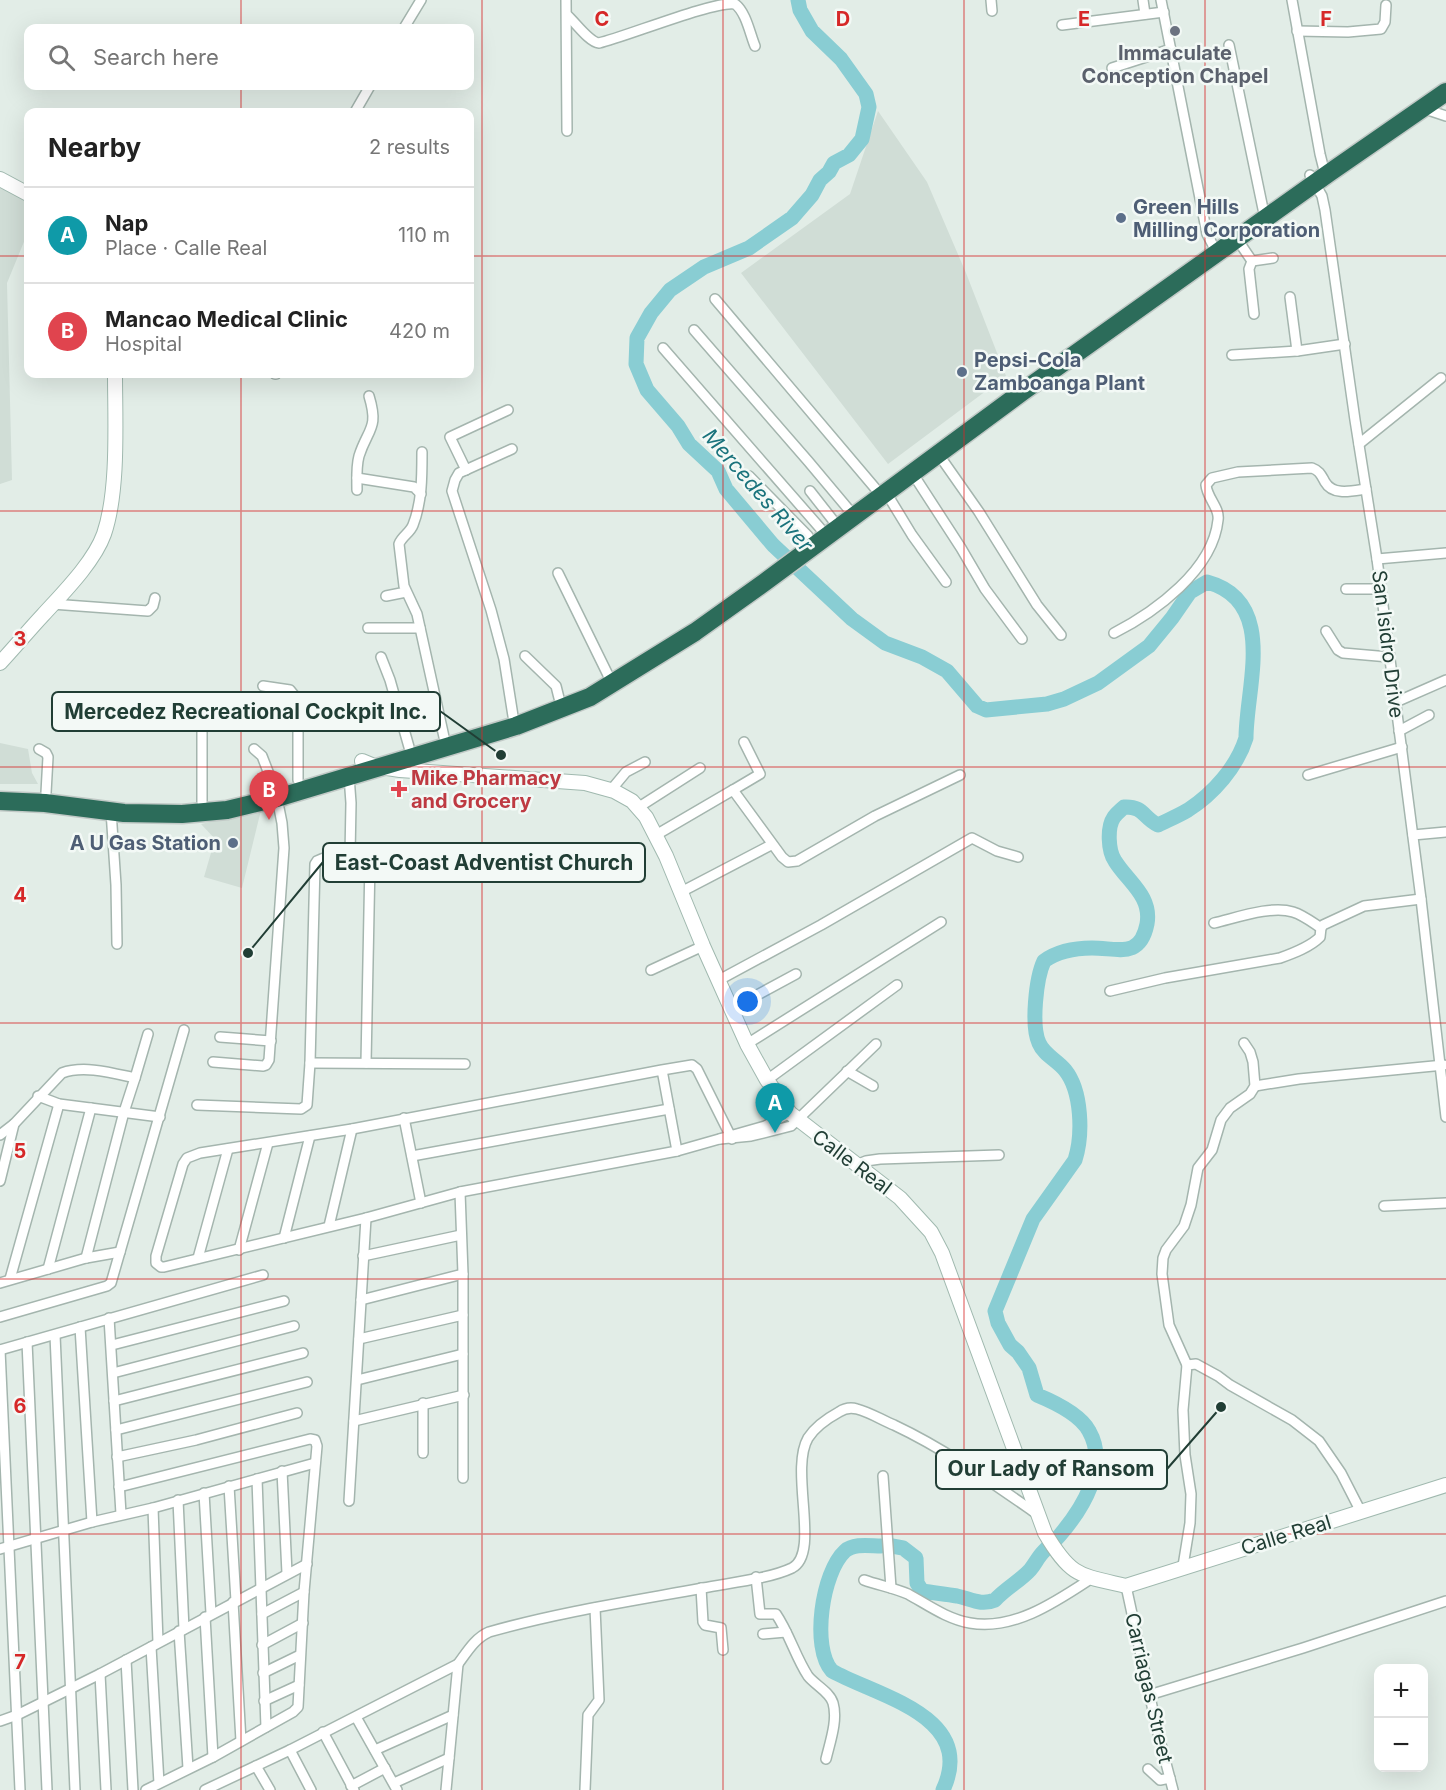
<!DOCTYPE html>
<html lang="en">
<head>
<meta charset="utf-8">
<style>
	:root { --surface:#fff; --page:#f2f2f2; --text:#222; --muted:#767676; --line:#e0e0e0; --accent:#1a73e8 }
	body { margin:0; font-family:Inter,sans-serif; background:var(--page); color:var(--text) }
	.controls { position:absolute; right:18px; bottom:18px; display:grid; overflow:hidden; border-radius:12px; box-shadow:0 6px 24px #0002 }
	.controls button { width:54px; height:54px; display:grid; place-items:center; padding:0; border:0; border-bottom:2px solid var(--line); background:var(--surface); color:var(--text); font:30px sans-serif }
	.you { position:absolute; left:748px; top:1002px; width:21px; height:21px; margin:-15px; border:4px solid #fff; border-radius:50%; background:#1a73e8; box-shadow:0 0 0 9px #1a73e833 }
	.badge { display:grid; place-items:center; width:39px; height:39px; border-radius:50%; background:var(--accent); color:#fff; font-size:20px; font-weight:700 }
	.pin { position:absolute; translate:-50% -50px; filter:drop-shadow(0 2px 3px #0008) }
	.pin::after { content:''; position:absolute; top:32px; width:21px; height:18px; background:inherit; clip-path:polygon(0 0,100% 0,50% 100%) }
	.list { margin:0; padding:0; list-style:none }
	h2 { display:flex; justify-content:space-between; align-items:center; height:78px; margin:0; padding:0 24px; font-size:26px }
	h2 small { font-size:20px; font-weight:400; color:var(--muted) }
	.list li { display:grid; grid-template-columns:39px 1fr auto; gap:18px; align-items:center; box-sizing:border-box; height:96px; padding:0 24px; border-top:2px solid var(--line) }
	.list b { display:block; font-size:22px; white-space:nowrap }
	.list p { margin:0; font-size:20px; white-space:nowrap; color:var(--muted) }
	.list em { font-size:20px; font-style:normal; color:var(--muted) }
	.icon { flex:none; width:33px; height:33px; fill:none; stroke:currentColor; stroke-width:2; stroke-linecap:round; stroke-linejoin:round }
	.map { position:relative; flex:none; width:1446px; height:1790px; overflow:hidden }
	.search { position:absolute; background:var(--surface); box-shadow:0 6px 24px #0002; left:24px; top:24px; width:450px; height:66px; display:flex; align-items:center; gap:15px; box-sizing:border-box; padding:0 21px; border-radius:12px; color:var(--muted); font-size:22px }
	.panel { position:absolute; background:var(--surface); box-shadow:0 6px 24px #0002; left:24px; top:108px; width:450px; height:270px; border-radius:12px }
	.map>svg:first-child { display:block }
	.built { fill:#d0ddd6 }
	.lines { fill:none; stroke-linecap:round; stroke-linejoin:round }
	.river { stroke:#89cdd3; stroke-width:15 }
	.street-casing { stroke:#a4b5ae; stroke-width:12 }
	.secondary-casing { stroke:#a0b9af; stroke-width:16 }
	.highway-casing { stroke:#c1c9c6; stroke-width:21 }
	.street { stroke:#fff; stroke-width:9 }
	.secondary { stroke:#fff; stroke-width:14 }
	.highway { stroke:#2c6c5a; stroke-width:18 }
	.grid { fill:none; stroke:#d62828; stroke-width:1.5; stroke-opacity:0.55 }
	.worship-dot { fill:#6b7280; stroke:#f3f9f6; stroke-width:2 }
	.service-dot { fill:#5c6f8a; stroke:#f3f9f6; stroke-width:2 }
	.health-dot { fill:#e0444e; stroke:#f3f9f6; stroke-width:2 }
	.labels { text-anchor:middle; dominant-baseline:central; stroke-width:5; stroke-linejoin:round; paint-order:stroke }
	.worship-label { font-size:20px; font-weight:bold; fill:#5b616d; stroke:#f3f9f6 }
	.service-label { font-size:20px; font-weight:bold; fill:#4e5e75; stroke:#f3f9f6; text-anchor:start }
	.street-label { font-size:20px; fill:#213e35; stroke:#f3f9f6 }
	.health-label { font-size:20px; font-weight:bold; fill:#be3a42; stroke:#f3f9f6; text-anchor:start }
	.water-label { font-size:21px; font-style:italic; fill:#1a737c; stroke:#f3f9f6 }
	.grid-label { font-size:20px; text-anchor:middle; font-weight:bold; fill:#d62828; stroke:#f3f9f6; stroke-width:5; stroke-linejoin:round; paint-order:stroke }
	.leader { fill:none; stroke:#213e35; stroke-width:2 }
	.callout-dot { fill:#213e35; stroke:#f3f9f6; stroke-width:2 }
	.callout { fill:#f3f9f6; stroke:#213e35; stroke-width:2 }
	.callout-label { font-size:21px; text-anchor:middle; font-weight:bold; fill:#213e35 }
</style>
</head>
<body>
<div class="map">
<svg width="1446" height="1790" viewBox="0 0 1446 1790">
	<rect width="100%" height="100%" fill="#e2ede7"/>
	<g class="built">
		<path d="M878,111L927,182L966,273L1006,376L888,464L741,273L850,194Z"/>
		<path d="M0,183L28,199V232L7,283L12,480L0,484Z"/>
		<path d="M0,743L28,749L32,773L38,784H0Z"/>
		<path d="M261,810L242,888L204,877L215,839L201,824Z"/>
	</g>
	<g class="lines">
		<g class="river">
			<path d="M798,0L800,10L812,31L841,59L866,94L869,107L862,139L849,155L834,163L829,172L820,180L812,195L792,218L749,248L704,267L670,290L651,313L637,338L636,364L647,390L678,426L689,444L718,471L726,489L773,545L852,619L885,643L922,657L947,671L977,706L986,710L1047,704L1064,699L1098,683L1149,646L1172,618L1190,592L1207,582C1278,601 1246,687 1246,738C1237,767 1213,794 1188,810C1178,816 1168,820 1158,825C1143,818 1144,806 1124,807C1121,810 1117,813 1114,817C1107,827 1108,851 1115,861C1128,882 1152,896 1147,924C1140,959 1118,948 1092,948C1075,948 1058,951 1044,961C1036,978 1031,1026 1039,1043C1044,1055 1057,1060 1065,1070C1082,1091 1083,1135 1075,1160L1033,1219L995,1311L998,1323L1010,1345L1018,1352L1029,1368L1037,1395C1054,1402 1080,1414 1089,1431C1109,1466 1083,1508 1060,1535C1055,1541 1049,1546 1044,1551C1038,1557 1035,1564 1030,1570C1020,1581 1006,1588 995,1600C981,1606 971,1599 957,1596C945,1594 934,1593 922,1591L917,1583L916,1558L903,1548L892,1546"/>
			<path d="M881,1546C870,1546 854,1543 845,1551C822,1572 811,1648 832,1671C879,1697 977,1716 943,1790"/>
		</g>
		<defs>
			<g id="street">
				<path d="M566,0L567,131"/>
				<path d="M991,0L992,11"/>
				<path d="M1143,0L1145,14"/>
				<path d="M1161,0L1207,234L1217,253"/>
				<path d="M1292,0L1320,154L1323,166L1329,173"/>
				<path d="M567,15C576,23 589,42 599,43C625,37 716,0 735,4C746,12 750,34 755,46"/>
				<path d="M1062,25L1164,12"/>
				<path d="M404,28L421,0"/>
				<path d="M1297,31L1348,32L1381,29L1385,22L1386,5"/>
				<path d="M1229,45L1263,209"/>
				<path d="M1112,68L1171,49"/>
				<path d="M1422,108L1446,116"/>
				<path d="M355,112L370,86"/>
				<path d="M1310,175L1322,196L1325,210L1355,420L1377,559L1421,899L1446,1117"/>
				<path d="M1237,239L1252,261L1249,269L1254,314"/>
				<path d="M1252,261L1273,258"/>
				<path d="M1290,297L1297,351"/>
				<path d="M715,299L875,488"/>
				<path d="M694,330L808,461L855,517"/>
				<path d="M663,348L820,528"/>
				<path d="M1232,355L1297,351L1345,344"/>
				<path d="M275,374H276"/>
				<path d="M1359,444L1441,378"/>
				<path d="M512,449L459,473L455,480L452,491L491,610L504,659L513,716"/>
				<path d="M422,452C422,477 422,502 413,525C410,533 402,536 399,544L404,586L417,614L444,737"/>
				<path d="M939,455L979,512L1037,605L1061,635"/>
				<path d="M466,470L450,437L508,410"/>
				<path d="M913,474L961,548L985,589L1022,639"/>
				<path d="M749,476L808,536"/>
				<path d="M357,478L414,487L421,494"/>
				<path d="M357,490C357,479 356,467 359,456C368,428 379,429 369,396"/>
				<path d="M810,491L832,519"/>
				<path d="M887,494L912,535L946,582"/>
				<path d="M1377,559L1446,553"/>
				<path d="M558,573L608,675"/>
				<path d="M1346,589H1381"/>
				<path d="M386,596L406,592"/>
				<path d="M52,604L148,611L153,606L155,598"/>
				<path d="M368,628H420"/>
				<path d="M1326,631L1338,650L1343,653L1389,657"/>
				<path d="M1114,633C1155,612 1213,570 1218,520C1220,508 1207,498 1206,485L1212,478L1238,472L1312,468C1320,471 1321,475 1325,482C1333,496 1352,491 1366,489"/>
				<path d="M525,656L556,686L559,698"/>
				<path d="M381,657L390,680L409,747"/>
				<path d="M263,686L290,690L298,700V780"/>
				<path d="M1396,702L1446,680"/>
				<path d="M1399,731L1429,715"/>
				<path d="M39,749L46,753L48,757L46,793"/>
				<path d="M254,749L262,756L274,787"/>
				<path d="M1308,775L1402,747"/>
				<path d="M349,776L351,803L350,855"/>
				<path d="M611,790L626,772L645,762"/>
				<path d="M733,790L760,774L744,742"/>
				<path d="M202,802V729"/>
				<path d="M639,807L700,768"/>
				<path d="M111,811L116,885L117,944"/>
				<path d="M656,835L733,790L782,857L788,862L797,861L875,816L960,775"/>
				<path d="M1413,835L1446,832"/>
				<path d="M681,892L771,845"/>
				<path d="M1214,923C1236,918 1271,905 1293,912C1303,915 1312,922 1321,928"/>
				<path d="M651,970L703,946"/>
				<path d="M719,980L821,925L972,838L997,851L1018,857"/>
				<path d="M1110,991L1165,978L1280,958C1294,953 1310,947 1320,937L1321,928L1323,925L1364,906L1421,899"/>
				<path d="M733,1008L796,974"/>
				<path d="M220,1037L271,1041"/>
				<path d="M747,1044L941,922"/>
				<path d="M213,1062L263,1066L266,1065L269,1060L284,848L282,823L277,798"/>
				<path d="M310,1063L465,1064"/>
				<path d="M662,1070L677,1151L460,1192L366,1218L164,1267H161L156,1263V1256L183,1164L187,1158L200,1153L352,1129L662,1070L692,1065L697,1069L732,1139"/>
				<path d="M847,1071L873,1086"/>
				<path d="M767,1080L897,985"/>
				<path d="M1255,1086L1299,1079L1444,1065"/>
				<path d="M38,1096L59,1104L160,1117"/>
				<path d="M197,1105L301,1109L307,1105L310,1063L315,864L317,861C329,854 359,851 370,861L366,1063"/>
				<path d="M404,1118L421,1203"/>
				<path d="M0,1135L14,1124L62,1073C84,1065 112,1073 135,1078L148,1034"/>
				<path d="M720,1139L751,1136L791,1126L876,1044"/>
				<path d="M677,1151L765,1126L790,1113"/>
				<path d="M412,1156L669,1109"/>
				<path d="M856,1165L866,1161L880,1159L999,1155"/>
				<path d="M0,1181L14,1124"/>
				<path d="M460,1192L463,1274V1478"/>
				<path d="M1384,1206L1446,1203"/>
				<path d="M329,1226L352,1129"/>
				<path d="M284,1238L310,1136"/>
				<path d="M239,1250L268,1143"/>
				<path d="M363,1256L461,1235"/>
				<path d="M86,1258L124,1112L135,1078"/>
				<path d="M198,1258L228,1149"/>
				<path d="M48,1269L91,1108"/>
				<path d="M10,1279L59,1104"/>
				<path d="M0,1283L86,1258L120,1252"/>
				<path d="M361,1300L463,1274"/>
				<path d="M0,1317L107,1286L111,1283L184,1030"/>
				<path d="M109,1318L121,1514"/>
				<path d="M80,1327L92,1522"/>
				<path d="M55,1335L75,1790"/>
				<path d="M359,1339L463,1315"/>
				<path d="M27,1342L47,1790"/>
				<path d="M112,1345L284,1301"/>
				<path d="M0,1350L20,1790"/>
				<path d="M0,1350L263,1275"/>
				<path d="M1187,1365L1169,1325L1162,1274L1163,1258L1166,1250L1184,1226L1191,1205L1198,1168L1212,1150L1221,1120L1230,1108L1250,1094L1255,1086L1253,1062L1250,1052L1244,1043"/>
				<path d="M113,1373L294,1326"/>
				<path d="M357,1380L463,1354"/>
				<path d="M114,1401L303,1353"/>
				<path d="M423,1403V1453"/>
				<path d="M354,1421L464,1395"/>
				<path d="M116,1430L307,1382"/>
				<path d="M117,1457L196,1440L297,1413"/>
				<path d="M282,1471L287,1573"/>
				<path d="M883,1476L891,1588"/>
				<path d="M257,1479L266,1727"/>
				<path d="M229,1486L236,1601"/>
				<path d="M119,1487L310,1439L315,1440L317,1446L304,1592L298,1707L293,1712L213,1757L146,1790"/>
				<path d="M204,1493L211,1613"/>
				<path d="M178,1500L184,1629"/>
				<path d="M349,1501L366,1218"/>
				<path d="M153,1508L158,1642"/>
				<path d="M0,1549L92,1522L153,1508L315,1463"/>
				<path d="M1183,1566L1190,1523L1191,1494L1185,1455L1183,1410L1187,1365L1196,1364L1218,1376L1230,1385L1292,1420L1319,1441L1341,1473L1361,1512"/>
				<path d="M756,1577L760,1614H776C789,1633 796,1658 808,1676C815,1685 830,1692 833,1703C838,1720 830,1742 826,1759"/>
				<path d="M864,1580C878,1585 894,1588 908,1594C928,1605 947,1619 970,1623C1014,1631 1057,1601 1092,1578"/>
				<path d="M1126,1586L1157,1729L1173,1790"/>
				<path d="M701,1588L703,1622L705,1625L721,1628L723,1650"/>
				<path d="M233,1602L241,1741"/>
				<path d="M262,1614L304,1592"/>
				<path d="M205,1617L213,1757"/>
				<path d="M179,1631L188,1768"/>
				<path d="M763,1634L786,1632"/>
				<path d="M262,1645L303,1623"/>
				<path d="M151,1647L159,1783"/>
				<path d="M126,1660L133,1790"/>
				<path d="M263,1673L300,1655"/>
				<path d="M100,1674L106,1790"/>
				<path d="M1149,1695L1303,1648L1446,1601"/>
				<path d="M264,1701L299,1685"/>
				<path d="M356,1717L397,1790"/>
				<path d="M0,1721L17,1715L100,1674L307,1564"/>
				<path d="M323,1732L354,1790"/>
				<path d="M290,1750L311,1790"/>
				<path d="M375,1750L453,1715"/>
				<path d="M256,1766L270,1790"/>
				<path d="M1148,1769L1160,1780L1170,1778"/>
				<path d="M394,1783L449,1758"/>
				<path d="M351,1786L385,1768"/>
				<path d="M205,1790L290,1750L458,1664C467,1652 475,1638 489,1632C559,1612 632,1601 703,1588C728,1583 769,1579 792,1568C821,1553 789,1471 808,1438C815,1427 828,1418 839,1412C845,1408 850,1407 857,1409C869,1412 882,1420 894,1425C945,1449 991,1482 1037,1514"/>
				<path d="M446,1790L458,1664"/>
				<path d="M585,1790L588,1715L599,1700L595,1608"/>
			</g>
			<g id="secondary">
				<path d="M0,179L28,194"/>
				<path d="M0,663C15,647 28,631 43,615C63,593 94,562 104,534C119,490 115,420 115,374"/>
				<path d="M362,761L374,766L400,770L585,783L614,791L632,801L646,817L666,856L703,946L747,1044L767,1080L790,1113L900,1198L931,1232L942,1253L1045,1533C1071,1577 1079,1575 1126,1586L1446,1485"/>
			</g>
			<path id="highway" d="M0,801L45,803L124,813L182,814L227,810L277,798L516,726L590,697L695,632L765,582L1022,392L1329,173L1446,92"/>
		</defs>
		<use href="#street" class="street-casing"/>
		<use href="#secondary" class="secondary-casing"/>
		<use href="#highway" class="highway-casing"/>
		<use href="#street" class="street"/>
		<use href="#secondary" class="secondary"/>
		<use href="#highway" class="highway"/>
	</g>
	<path class="grid" d="M241,0V28M482,0V1790M723,0V1790M964,0V1790M1205,0V1790M241,86V112M0,256H28M470,256H1446M241,374V1790M0,511H1446M0,767H1446M0,1023H1446M0,1279H1446M0,1534H1446"/>
	<circle class="worship-dot" cx="1175" cy="31" r="6"/>
	<g class="service-dot">
		<circle cx="1121" cy="218" r="6"/>
		<circle cx="962" cy="372" r="6"/>
		<circle cx="233" cy="843" r="6"/>
	</g>
	<path class="health-dot" d="M396 780h6v6h6v6h-6v6h-6v-6h-6v-6h6z"/>
	<g class="labels">
		<g class="worship-label">
			<text x="1175" y="53">Immaculate<tspan x="1175" dy="23">Conception Chapel</tspan></text>
		</g>
		<g class="service-label">
			<text x="1133" y="207">Green Hills<tspan x="1133" dy="23">Milling Corporation</tspan></text>
			<text x="974" y="360">Pepsi-Cola<tspan x="974" dy="23">Zamboanga Plant</tspan></text>
			<text x="221" y="843" text-anchor="end">A U Gas Station</text>
		</g>
		<g class="street-label">
			<text transform="translate(1388 644) rotate(83)">San Isidro Drive</text>
			<text transform="translate(852 1162) rotate(37)">Calle Real</text>
			<text transform="translate(1286 1535) rotate(-17)">Calle Real</text>
			<text transform="translate(1149 1688) rotate(77)">Carriagas Street</text>
		</g>
		<g class="health-label">
			<text x="411" y="778">Mike Pharmacy<tspan x="411" dy="23">and Grocery</tspan></text>
		</g>
		<g class="water-label">
			<text transform="translate(758 490) rotate(49)">Mercedes River</text>
		</g>
	</g>
	<g class="grid-label">
		<text x="602" y="26">C</text>
		<text x="843" y="26">D</text>
		<text x="1084" y="26">E</text>
		<text x="1326" y="26">F</text>
		<text x="20" y="646">3</text>
		<text x="20" y="902">4</text>
		<text x="20" y="1158">5</text>
		<text x="20" y="1413">6</text>
		<text x="20" y="1669">7</text>
	</g>
	<path class="leader" d="M501 755L440 711M248 953L323 862M1221 1407L1167 1469"/>
	<g class="callout-dot">
		<circle cx="501" cy="755" r="6"/>
		<circle cx="248" cy="953" r="6"/>
		<circle cx="1221" cy="1407" r="6"/>
	</g>
	<g class="callout">
		<rect x="52" y="692" width="388" height="39" rx="6"/>
		<rect x="323" y="843" width="322" height="39" rx="6"/>
		<rect x="936" y="1450" width="231" height="39" rx="6"/>
	</g>
	<g class="callout-label">
		<text x="246" y="719">Mercedez Recreational Cockpit Inc.</text>
		<text x="484" y="870">East-Coast Adventist Church</text>
		<text x="1051" y="1476">Our Lady of Ransom</text>
	</g>
</svg>
<div class="controls">
<button>+</button>
<button>−</button>
</div>
<div class="you"></div>
<div class="pin badge" style="left:775px;top:1133px;background:#0f9aa8">A</div>
<div class="pin badge" style="left:269px;top:820px;background:#e0444e">B</div>
<div class="search"><svg class="icon" aria-label="search" viewBox="0 0 24 24"><circle cx="10" cy="10" r="6"/><path d="M15 15l6 6"/></svg>Search here</div>
<section class="panel">
<h2>Nearby<small>2 results</small></h2>
<ul class="list">
<li><span class="badge" style="background:#0f9aa8">A</span><div><b>Nap</b><p>Place · Calle Real</p></div><em>110 m</em></li>
<li><span class="badge" style="background:#e0444e">B</span><div><b>Mancao Medical Clinic</b><p>Hospital</p></div><em>420 m</em></li>
</ul>
</section>
</div>
</body>
</html>
